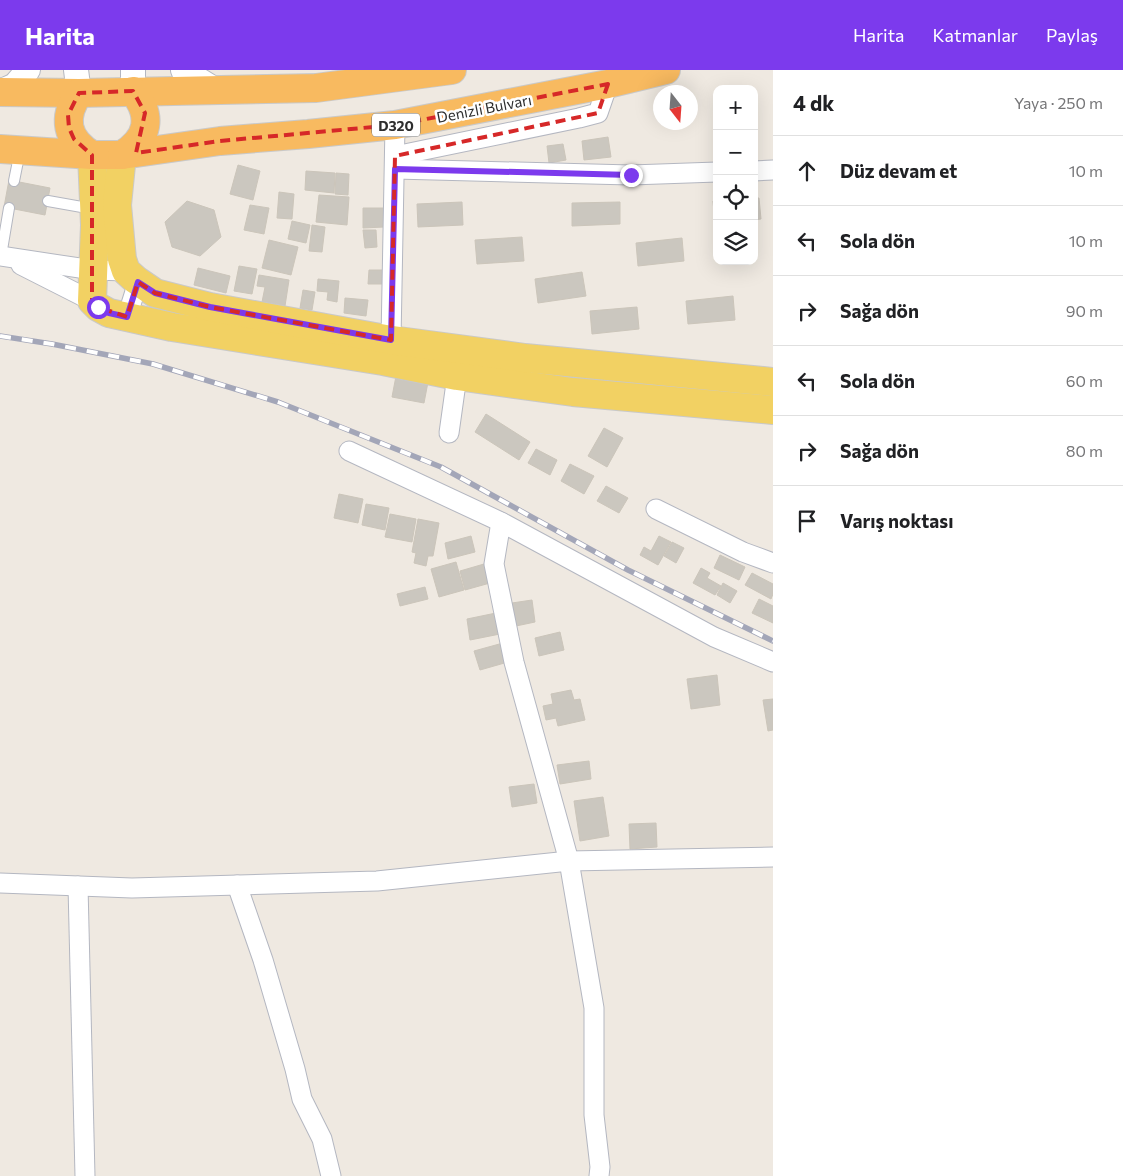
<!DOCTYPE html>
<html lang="tr">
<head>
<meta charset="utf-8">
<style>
	:root { --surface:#fff; --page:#f6f6f6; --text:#202124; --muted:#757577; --line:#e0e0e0; --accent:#7c3aed }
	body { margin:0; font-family:Commissioner,sans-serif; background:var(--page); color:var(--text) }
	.controls { position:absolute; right:15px; top:15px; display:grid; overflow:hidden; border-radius:10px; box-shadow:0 5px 20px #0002 }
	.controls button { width:45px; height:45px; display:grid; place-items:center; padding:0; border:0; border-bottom:1px solid var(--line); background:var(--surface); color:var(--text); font:25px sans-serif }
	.compass { position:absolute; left:653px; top:15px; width:45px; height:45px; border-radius:50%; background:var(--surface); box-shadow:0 5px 20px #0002; rotate:163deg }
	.stop { position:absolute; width:15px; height:15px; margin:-11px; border:4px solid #7c3aed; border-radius:50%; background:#fff }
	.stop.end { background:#7c3aed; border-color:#fff; box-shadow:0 1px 5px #0008 }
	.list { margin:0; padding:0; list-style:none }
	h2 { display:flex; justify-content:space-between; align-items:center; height:65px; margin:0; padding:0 20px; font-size:21px }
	h2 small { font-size:16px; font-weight:400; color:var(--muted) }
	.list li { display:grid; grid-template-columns:32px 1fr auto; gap:15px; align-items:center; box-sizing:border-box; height:70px; padding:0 20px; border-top:1px solid var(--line) }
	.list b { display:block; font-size:19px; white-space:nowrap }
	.list em { font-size:16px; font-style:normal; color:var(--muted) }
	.icon { flex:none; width:28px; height:28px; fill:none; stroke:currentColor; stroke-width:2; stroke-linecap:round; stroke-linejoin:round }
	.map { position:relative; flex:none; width:773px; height:1106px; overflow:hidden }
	header { display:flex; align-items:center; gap:30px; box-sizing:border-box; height:70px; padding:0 25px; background:var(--accent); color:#fff }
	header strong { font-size:24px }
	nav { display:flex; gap:28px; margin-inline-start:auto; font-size:18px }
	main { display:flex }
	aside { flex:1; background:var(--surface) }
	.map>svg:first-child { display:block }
	.building { fill:#cbc7bf; stroke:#cbc5ba }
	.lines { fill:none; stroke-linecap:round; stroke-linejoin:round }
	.service-casing { stroke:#b4b7c1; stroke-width:12 }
	.minor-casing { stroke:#b4b7c1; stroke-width:21 }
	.tertiary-casing { stroke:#b4b7c1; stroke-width:26 }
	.primary-casing { stroke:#c9c9c9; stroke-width:30 }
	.trunk-casing { stroke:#c9c9c9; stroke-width:30 }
	.service { stroke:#fff; stroke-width:10 }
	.minor { stroke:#fff; stroke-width:19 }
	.tertiary { stroke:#fff; stroke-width:24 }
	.primary { stroke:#f2d163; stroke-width:28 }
	.trunk { stroke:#f8ba60; stroke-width:28 }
	.rail-casing { stroke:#a3a6b8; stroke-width:5.5 }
	.rail { stroke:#fff; stroke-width:4; stroke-dasharray:11; stroke-linecap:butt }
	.route { stroke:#7c3aed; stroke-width:6 }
	.marked { fill:none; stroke:#d62828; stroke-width:4; stroke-dasharray:10 6; stroke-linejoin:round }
	.labels { text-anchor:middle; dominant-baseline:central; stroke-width:5; stroke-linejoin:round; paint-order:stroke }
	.shield { fill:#fff; stroke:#6d6d6d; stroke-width:1 }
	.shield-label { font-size:14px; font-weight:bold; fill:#2e2e2e }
	.street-label { font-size:15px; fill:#2e2e2e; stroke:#fff }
</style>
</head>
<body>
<header>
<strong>Harita</strong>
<nav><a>Harita</a><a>Katmanlar</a><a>Paylaş</a></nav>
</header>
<main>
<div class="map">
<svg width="773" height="1106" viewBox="0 0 773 1106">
	<rect width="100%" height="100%" fill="#efe9e1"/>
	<g class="building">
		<path d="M608,67L611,87L584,90L582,71Z"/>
		<path d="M563,74L566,90L549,93L547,76Z"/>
		<path d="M238,95L260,101L253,130L230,124Z"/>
		<path d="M306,101L335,103L334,123L305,120Z"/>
		<path d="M336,103L349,104L348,125L335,124Z"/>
		<path d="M9,110L50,118L45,145L4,137Z"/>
		<path d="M279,122L294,124L292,149L277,148Z"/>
		<path d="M319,125L349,127L347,155L316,152Z"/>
		<path d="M754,128H759L761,149L754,150Z"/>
		<path d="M187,131L214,140L221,167L200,186L172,177L165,152Z"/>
		<path d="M713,131H717V153H715Z"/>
		<path d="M462,132L463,155L418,157L417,134Z"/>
		<path d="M620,132V154L572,156V133Z"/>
		<path d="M250,135L269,138L264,164L244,160Z"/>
		<path d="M363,138H384V157L363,158Z"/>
		<path d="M292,151L310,155L306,173L288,169Z"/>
		<path d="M312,155L325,157L322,182L309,181Z"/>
		<path d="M363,160H376L377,177L365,178Z"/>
		<path d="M522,167L524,191L477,194L475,170Z"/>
		<path d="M682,168L684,191L638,196L636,173Z"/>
		<path d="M269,170L298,177L291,205L262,198Z"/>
		<path d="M239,196L257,199L252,224L234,221Z"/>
		<path d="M198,198L230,206L226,223L194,215Z"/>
		<path d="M369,200H384V214H368Z"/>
		<path d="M582,202L586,226L538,233L535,209Z"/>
		<path d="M259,205L289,210L285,236L262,232L265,217L257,216Z"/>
		<path d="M318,209L339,211L337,232L327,230L328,222L317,221Z"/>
		<path d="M303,220L315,222L312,240L300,238Z"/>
		<path d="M733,226L735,250L688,254L686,231Z"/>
		<path d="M345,228L368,230L366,246L344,243Z"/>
		<path d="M637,237L639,259L592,264L590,241Z"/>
		<path d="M396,306L428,312L424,333L392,327Z"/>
		<path d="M486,344L530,372L519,390L475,362Z"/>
		<path d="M604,358L623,368L607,397L588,386Z"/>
		<path d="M536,379L557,390L550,405L528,393Z"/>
		<path d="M570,394L594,406L584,424L561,411Z"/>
		<path d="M606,416L628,428L619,443L597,431Z"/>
		<path d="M339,424L363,429L358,453L334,448Z"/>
		<path d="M366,434L389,438L385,460L362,455Z"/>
		<path d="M390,444L416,449L412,472L385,467Z"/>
		<path d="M418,449L439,453L433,486H428L426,496L414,493L416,483L412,482Z"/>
		<path d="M471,466L475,482L448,489L445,473Z"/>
		<path d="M659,466L671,472L658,495L640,485L644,477L651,481Z"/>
		<path d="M672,472L684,478L676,493L664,486Z"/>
		<path d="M720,485L745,497L739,510L714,498Z"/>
		<path d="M456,492L464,520L439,527L431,499Z"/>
		<path d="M484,494L490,513L465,520L460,501Z"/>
		<path d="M701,498L710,503L707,508L721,516L715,525L693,513Z"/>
		<path d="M752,503L773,514V524L771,529L745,515Z"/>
		<path d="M723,513L737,521L730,533L717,525Z"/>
		<path d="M425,517L428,529L400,536L397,524Z"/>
		<path d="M759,529L773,536V553L752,543Z"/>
		<path d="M532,530L535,552L516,556L512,533Z"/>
		<path d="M496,543L500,564L470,570L467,549Z"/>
		<path d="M560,562L564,580L539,586L535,568Z"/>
		<path d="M503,573L508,592L480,600L474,581Z"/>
		<path d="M717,605L720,635L691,639L687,609Z"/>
		<path d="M571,620L574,630L580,629L585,650L558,656L556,648L546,650L543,636L553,634L551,624Z"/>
		<path d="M773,629V660L768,661L763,630Z"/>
		<path d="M589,691L591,709L560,714L557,695Z"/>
		<path d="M534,714L537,733L512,737L509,717Z"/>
		<path d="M603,727L609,766L580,771L574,731Z"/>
		<path d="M656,753L657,777L630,779L629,754Z"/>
	</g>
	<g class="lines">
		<defs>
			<g id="service">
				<path d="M14,111L20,81"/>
				<path d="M48,131L93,139"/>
				<path d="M1,186L9,138"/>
			</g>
			<g id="minor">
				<path d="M395,86L579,48L598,43L608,14"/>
				<path d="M395,99L631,105L717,102"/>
				<path d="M754,101L773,100"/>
				<path d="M0,186L93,200L126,201"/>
				<path d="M21,195L92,231"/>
				<path d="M127,247L138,212"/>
				<path d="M391,270L395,55"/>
				<path d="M449,363L457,306"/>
				<path d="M349,381L501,452L714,567L773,592"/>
				<path d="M656,439L743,482L773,493"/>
				<path d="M501,452L494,494L514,592L569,791L594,938V1045L600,1097L599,1106"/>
				<path d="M0,813L132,818L377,811L569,791L773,787"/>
				<path d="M237,815L263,890L295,999L302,1029L322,1069L331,1106"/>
				<path d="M78,816L85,1106"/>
			</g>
			<g id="tertiary">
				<path d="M76,0L79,23"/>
				<path d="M133,0V21"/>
				<path d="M183,0L214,19"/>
				<path d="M0,22L15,15L28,0"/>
			</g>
			<g id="primary">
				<path d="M92,85L95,155L92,231L98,237L109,243L172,257L383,291L457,306L573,322L773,340"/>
				<path d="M122,85L117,135L122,189L126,201L136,210L155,223L210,237L391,270L525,288L773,312"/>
			</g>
			<g id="trunk">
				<path d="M0,22L79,23L316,18L452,0"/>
				<path d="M79,23C62,48 66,69 92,85"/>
				<path d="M0,79L92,85H122L220,71L308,64L395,55L608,14L666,0"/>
				<path d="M122,85C149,68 153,46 133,21"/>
			</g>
		</defs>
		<use href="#service" class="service-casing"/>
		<use href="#minor" class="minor-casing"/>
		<use href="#tertiary" class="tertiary-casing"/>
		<use href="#primary" class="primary-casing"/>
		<use href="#trunk" class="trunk-casing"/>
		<use href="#service" class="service"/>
		<use href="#minor" class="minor"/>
		<use href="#tertiary" class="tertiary"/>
		<use href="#primary" class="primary"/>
		<use href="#trunk" class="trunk"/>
		<defs>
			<path id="rail" d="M0,266L52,274L153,294L278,332L441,397L628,500L773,571"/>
		</defs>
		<use href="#rail" class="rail-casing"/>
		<use href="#rail" class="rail"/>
	</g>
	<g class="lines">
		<path class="route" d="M98,237L109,243L127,247L138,212L155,223L210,237L391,270L395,99L631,105"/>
	</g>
	<path class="marked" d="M608,14L598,43L395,86L391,270L210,237L155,223L138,212L127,247L98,237L92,231V85L74,69L69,58L68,45L79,23L133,21L145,43L136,83L220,71L395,55Z"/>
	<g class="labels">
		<rect class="shield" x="372" y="43.5" width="48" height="23" rx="4"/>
		<g class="shield-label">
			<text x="396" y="55">D320</text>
		</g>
		<g class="street-label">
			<text transform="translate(484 38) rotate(-11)">Denizli Bulvarı</text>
		</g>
	</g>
</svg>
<div class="controls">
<button>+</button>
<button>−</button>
<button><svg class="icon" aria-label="locate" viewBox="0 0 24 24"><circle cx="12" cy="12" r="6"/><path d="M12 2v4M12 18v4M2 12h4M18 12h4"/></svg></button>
<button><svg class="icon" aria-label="layers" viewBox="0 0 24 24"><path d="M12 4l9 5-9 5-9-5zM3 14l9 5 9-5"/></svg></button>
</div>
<svg class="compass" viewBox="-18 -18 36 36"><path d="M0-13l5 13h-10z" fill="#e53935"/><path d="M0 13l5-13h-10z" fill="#757577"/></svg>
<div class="stop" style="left:98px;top:237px"></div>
<div class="stop end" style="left:631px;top:105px"></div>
</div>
<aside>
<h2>4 dk<small>Yaya · 250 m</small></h2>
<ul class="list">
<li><svg class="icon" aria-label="ahead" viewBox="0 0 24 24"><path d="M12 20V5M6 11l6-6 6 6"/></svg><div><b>Düz devam et</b></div><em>10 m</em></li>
<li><svg class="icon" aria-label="left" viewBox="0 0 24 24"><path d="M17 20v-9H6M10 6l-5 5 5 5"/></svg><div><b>Sola dön</b></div><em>10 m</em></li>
<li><svg class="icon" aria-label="right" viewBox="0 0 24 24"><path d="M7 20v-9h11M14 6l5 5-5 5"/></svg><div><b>Sağa dön</b></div><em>90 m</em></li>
<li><svg class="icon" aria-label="left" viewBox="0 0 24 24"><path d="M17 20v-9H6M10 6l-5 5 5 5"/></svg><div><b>Sola dön</b></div><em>60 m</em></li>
<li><svg class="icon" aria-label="right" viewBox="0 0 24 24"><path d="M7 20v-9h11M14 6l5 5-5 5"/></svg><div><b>Sağa dön</b></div><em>80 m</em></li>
<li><svg class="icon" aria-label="arrive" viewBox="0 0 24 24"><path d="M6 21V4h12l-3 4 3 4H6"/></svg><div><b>Varış noktası</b></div></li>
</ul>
</aside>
</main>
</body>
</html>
